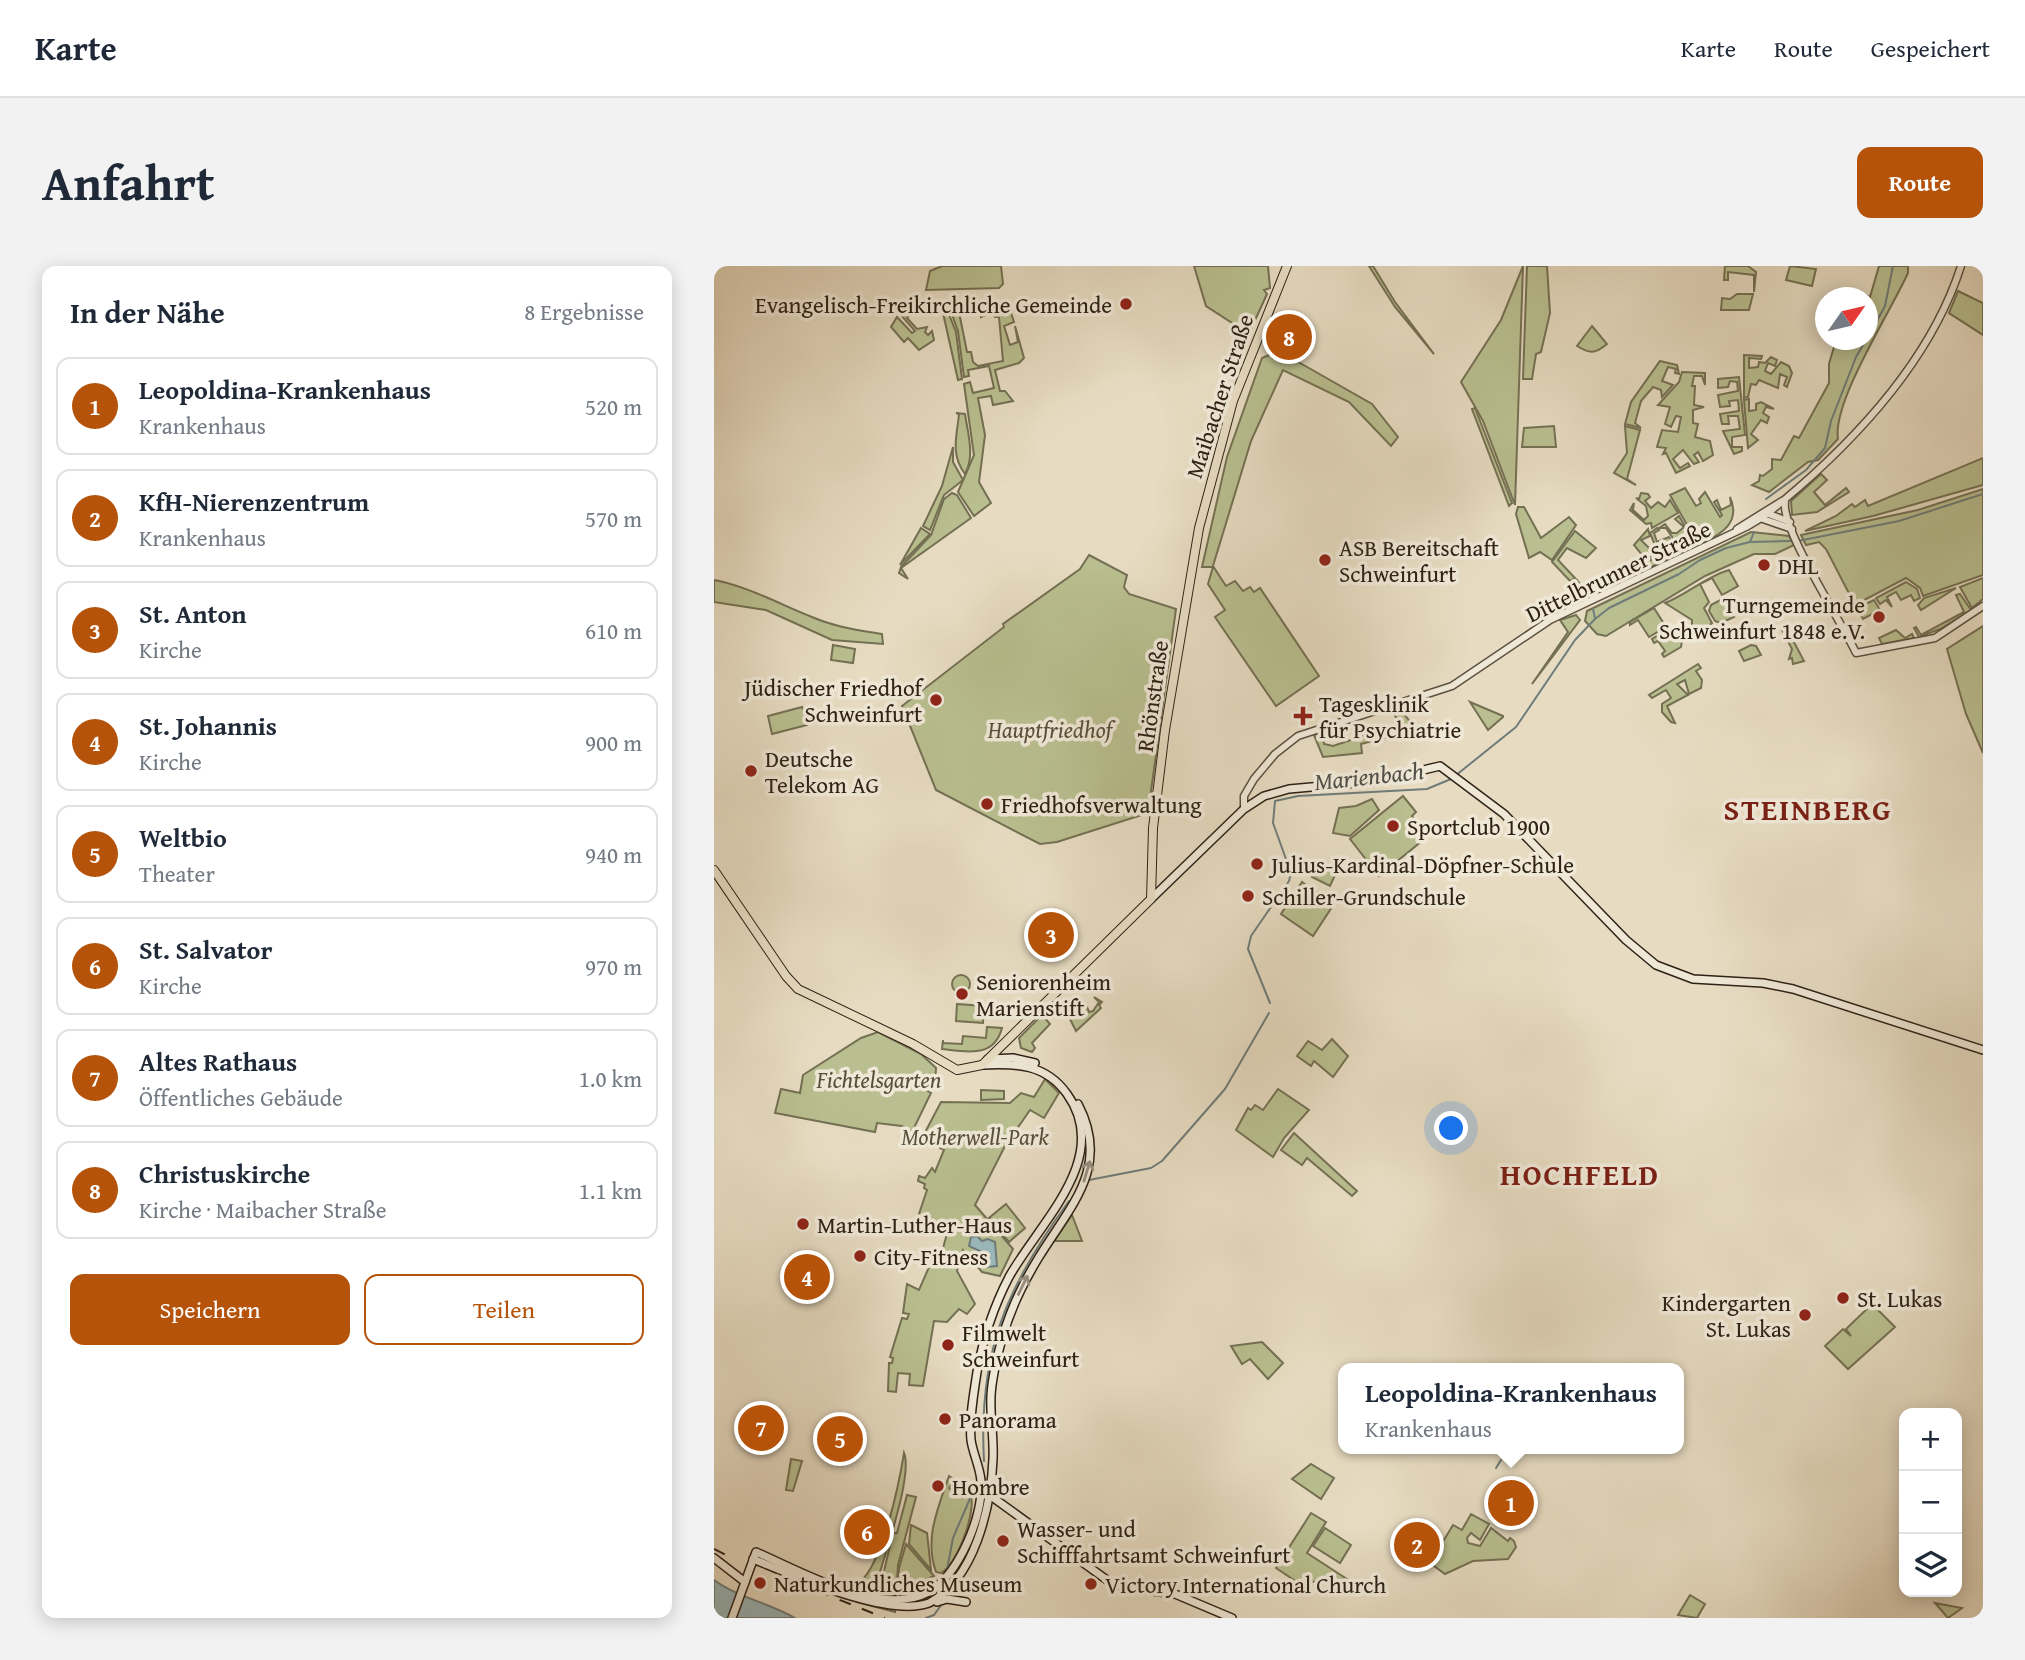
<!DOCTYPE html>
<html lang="de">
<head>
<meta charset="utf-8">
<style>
	:root { --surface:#fff; --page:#f2f2f3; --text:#1f2937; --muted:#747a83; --line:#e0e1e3; --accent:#b45309 }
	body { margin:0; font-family:"Gentium Book Plus",serif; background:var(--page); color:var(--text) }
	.controls { position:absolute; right:21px; bottom:21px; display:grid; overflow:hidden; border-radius:14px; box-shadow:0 4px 18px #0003 }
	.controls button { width:63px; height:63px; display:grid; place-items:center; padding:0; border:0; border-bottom:2px solid var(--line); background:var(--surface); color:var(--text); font:35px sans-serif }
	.compass { position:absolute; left:1101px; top:21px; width:63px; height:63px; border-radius:50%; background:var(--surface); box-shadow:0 4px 18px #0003; rotate:56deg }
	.you { position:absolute; left:738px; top:863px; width:24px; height:24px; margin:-18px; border:5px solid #fff; border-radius:50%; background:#1a73e8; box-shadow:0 0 0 10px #1a73e833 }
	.badge { display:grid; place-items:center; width:46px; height:46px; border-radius:50%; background:var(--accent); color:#fff; font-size:23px; font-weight:700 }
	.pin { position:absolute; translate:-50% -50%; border:4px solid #fff; box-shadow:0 2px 7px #0006 }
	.popup { position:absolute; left:624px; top:1097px; width:346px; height:91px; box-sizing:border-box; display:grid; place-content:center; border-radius:14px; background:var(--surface); filter:drop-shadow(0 2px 5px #0005); font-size:23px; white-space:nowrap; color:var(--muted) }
	.popup b { font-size:26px; color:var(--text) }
	.popup::after { content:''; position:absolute; left:50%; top:100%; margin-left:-14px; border:14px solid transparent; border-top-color:var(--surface) }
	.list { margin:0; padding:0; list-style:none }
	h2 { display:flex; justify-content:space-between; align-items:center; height:91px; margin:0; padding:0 28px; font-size:30px }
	h2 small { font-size:23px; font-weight:400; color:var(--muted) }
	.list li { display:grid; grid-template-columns:46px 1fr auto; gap:21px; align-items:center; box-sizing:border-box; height:98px; margin:0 14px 14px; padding:0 14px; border:2px solid var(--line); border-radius:14px }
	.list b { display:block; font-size:26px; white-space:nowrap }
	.list p { margin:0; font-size:23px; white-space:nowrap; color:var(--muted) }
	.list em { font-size:23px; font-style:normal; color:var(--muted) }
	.actions { display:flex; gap:14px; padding:21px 28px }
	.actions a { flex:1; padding:16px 0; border:2px solid var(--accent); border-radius:14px; text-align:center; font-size:24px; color:var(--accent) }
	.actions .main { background:var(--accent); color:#fff }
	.icon { flex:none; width:38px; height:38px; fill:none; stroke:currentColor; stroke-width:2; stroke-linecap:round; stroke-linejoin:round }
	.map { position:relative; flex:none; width:1269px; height:1352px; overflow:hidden; border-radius:14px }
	header { display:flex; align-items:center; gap:42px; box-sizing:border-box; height:98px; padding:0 35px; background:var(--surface); border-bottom:2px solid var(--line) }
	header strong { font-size:33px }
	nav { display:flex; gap:38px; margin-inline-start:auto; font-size:24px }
	.intro { display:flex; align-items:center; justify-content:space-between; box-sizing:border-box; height:168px; padding:0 42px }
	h1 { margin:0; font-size:49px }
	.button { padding:18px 32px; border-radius:14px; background:var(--accent); color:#fff; font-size:24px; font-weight:700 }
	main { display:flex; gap:42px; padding:0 42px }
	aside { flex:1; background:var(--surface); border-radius:14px; box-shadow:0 4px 18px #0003 }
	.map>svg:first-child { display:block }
	.green { fill:#b9bf90; stroke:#747053; stroke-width:2 }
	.water { fill:#9bb9bd; stroke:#6f7c7a; stroke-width:2 }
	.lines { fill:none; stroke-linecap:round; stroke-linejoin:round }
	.stream { stroke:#6f7c7a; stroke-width:2 }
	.tertiary-casing { stroke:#5c5041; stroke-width:9 }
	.secondary-casing { stroke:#2e2116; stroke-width:10 }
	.primary-casing { stroke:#2e2116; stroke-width:10 }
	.tertiary { stroke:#efe8d7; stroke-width:6 }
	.secondary { stroke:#efe8d7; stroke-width:7 }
	.primary { stroke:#e7dcc2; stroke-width:8 }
	.rail { stroke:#2e2116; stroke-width:2; stroke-dasharray:12 12; stroke-linecap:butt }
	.oneway { stroke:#988e80 }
	.poi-dot { fill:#8f2418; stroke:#efe8d7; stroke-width:2.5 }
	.labels { text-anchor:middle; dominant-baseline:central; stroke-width:7; stroke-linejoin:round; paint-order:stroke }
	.poi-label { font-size:23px; fill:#2e2116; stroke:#efe8d7; text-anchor:start }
	.street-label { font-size:23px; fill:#2e2116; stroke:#efe8d7 }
	.park-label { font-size:23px; font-style:italic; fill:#58503b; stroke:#efe8d7 }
	.water-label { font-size:24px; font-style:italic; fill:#4f4f48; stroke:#efe8d7 }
	.district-label { font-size:30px; font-weight:bold; letter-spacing:2px; fill:#7a1f14; stroke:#efe8d7 }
</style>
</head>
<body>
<header>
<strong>Karte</strong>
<nav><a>Karte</a><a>Route</a><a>Gespeichert</a></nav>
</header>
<div class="intro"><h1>Anfahrt</h1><a class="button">Route</a></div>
<main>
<aside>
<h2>In der Nähe<small>8 Ergebnisse</small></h2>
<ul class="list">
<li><span class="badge">1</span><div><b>Leopoldina-Krankenhaus</b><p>Krankenhaus</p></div><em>520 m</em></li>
<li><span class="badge">2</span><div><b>KfH-Nierenzentrum</b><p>Krankenhaus</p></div><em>570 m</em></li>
<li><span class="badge">3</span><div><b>St. Anton</b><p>Kirche</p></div><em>610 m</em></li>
<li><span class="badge">4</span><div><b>St. Johannis</b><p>Kirche</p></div><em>900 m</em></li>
<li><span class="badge">5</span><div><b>Weltbio</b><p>Theater</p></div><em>940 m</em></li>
<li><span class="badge">6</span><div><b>St. Salvator</b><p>Kirche</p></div><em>970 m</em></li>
<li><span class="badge">7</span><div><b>Altes Rathaus</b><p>Öffentliches Gebäude</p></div><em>1.0 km</em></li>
<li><span class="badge">8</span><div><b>Christuskirche</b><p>Kirche · Maibacher Straße</p></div><em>1.1 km</em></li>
</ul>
<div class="actions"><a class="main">Speichern</a><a>Teilen</a></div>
</aside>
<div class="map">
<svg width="1269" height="1352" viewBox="0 0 1269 1352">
	<rect width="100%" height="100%" fill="#e7dcc2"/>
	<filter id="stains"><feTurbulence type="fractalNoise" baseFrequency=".00286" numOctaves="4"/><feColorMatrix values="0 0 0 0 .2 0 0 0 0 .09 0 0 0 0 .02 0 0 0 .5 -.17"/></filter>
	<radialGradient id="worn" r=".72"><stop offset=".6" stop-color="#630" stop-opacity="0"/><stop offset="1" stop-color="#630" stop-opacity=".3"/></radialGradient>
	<g class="green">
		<path d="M228,0H287L289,18L285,22L212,24L216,5Z"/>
		<path d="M480,0H554L556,22L550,24L553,28L537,63L529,64L492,40Z"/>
		<path d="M655,0H659L681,36L720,88L681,41Z"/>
		<path d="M809,0L801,239L769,155L747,116L787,54Z"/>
		<path d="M813,0H833L836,47L827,86L822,88L818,113H809Z"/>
		<path d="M1011,0H1034L1042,6L1040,26V9L1014,6V14H1010Z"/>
		<path d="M1076,0L1102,3L1098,20L1072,14Z"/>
		<path d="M1165,0H1194V7C1177,45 1118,136 1124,173L1104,194L1094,196L1055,226L1038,219L1045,215L1046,209L1049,210L1058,203V193L1067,194L1080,170L1085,172L1115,117V98L1122,74H1154V32L1145,31L1147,27L1156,31Z"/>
		<path d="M1244,25L1269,37V69L1235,47Z"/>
		<path d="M1023,28H1039L1035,44H1007L1008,32L1016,33Z"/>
		<path d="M199,38H205L193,52L203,63L213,61L211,66L214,69L218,65L220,74L205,84L194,72L190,76L177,61L183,51L198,67L201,65L186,48Z"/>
		<path d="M287,45L297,47L300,56L290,60L296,79L304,76L301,60L310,92L305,97L281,104L286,125H291L299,135L279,139L277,130L264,132L271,169L265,216L277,237L260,250L244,226L260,189L250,118L256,116L259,127L280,122L275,100L254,104L255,110L250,111L244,65L237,46H245L253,86H257L259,96L264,100L289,95L285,51H281L279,46L267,51V47L283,46L284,49Z"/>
		<path d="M234,46L242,66L248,113L244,114L229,47Z"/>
		<path d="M878,60L893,78C881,88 876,88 863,80Z"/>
		<path d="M565,85L658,138L684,171L677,180L635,136L569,104L537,175L499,300L512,320L521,315L529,325L536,321L540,326L546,322L605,410L562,440L501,351L511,344L494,318L499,301H488L513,191L548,92Z"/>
		<path d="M1030,89L1048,90L1047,93L1035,92V102L1044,101L1045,96L1051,97L1057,91L1063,94L1061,100L1054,97L1051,105L1057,108L1067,96L1075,100L1078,107L1073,121L1070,119L1073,111L1066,108L1064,122L1045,114L1042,119L1037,118L1034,131L1030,132Z"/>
		<path d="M946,95L963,99L965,108L961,107L962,103L954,101L948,115L959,119L948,131L947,124L939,121L927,135L921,157L927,162L911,158L917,136Z"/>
		<path d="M968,106L991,107V119L988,110H980L978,120H981L980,139L990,141L979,144V157L984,158L981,171L996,175L999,189L989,195L984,186L980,189L985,196L980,198L969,184L959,193L966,202L974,197L976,200L962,207L952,187L949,188L952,182L943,181L948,164L964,166L967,151L962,150L957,161L951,158L956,141L944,139L965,116Z"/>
		<path d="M1025,111L1031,169L1018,171V181H1028V185L1020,188L1009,165L1026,163L1024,150H1014L1015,158H1008L1006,148L1025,145L1024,134L1015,135L1016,140L1006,141L1004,129L1024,125L1023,116L1016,115L1014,121L1004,122V113Z"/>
		<path d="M1035,133V145L1042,144V138L1047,136L1060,143L1052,141L1049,147L1055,151L1053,157L1047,154L1037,168L1044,174L1034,182L1030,134Z"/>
		<path d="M761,142L798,237L795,240L758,143Z"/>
		<path d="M242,147L251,148C254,168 261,190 251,208C236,188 243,170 245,148Z"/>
		<path d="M840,160L842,181H808L810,162Z"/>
		<path d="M911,160L926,164L913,213L922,219L900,207L913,187Z"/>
		<path d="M239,181V196L249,214L230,229L216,264L209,260L228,220Z"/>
		<path d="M1269,192V219L1159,250L1091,265L1122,250L1138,238L1141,241L1151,234L1154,240Z"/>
		<path d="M1107,208L1113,214L1100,226L1111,239L1132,222L1135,226L1103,246L1078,249L1077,235Z"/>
		<path d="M971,222L982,240L987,237L985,233L991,226L1006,251L1008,249L1000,236L1003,234L1007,244L1017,239L1016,231C1028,258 1005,269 985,280L956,229Z"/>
		<path d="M1269,223V309L1209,330L1206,322L1192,312L1141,339L1112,283L1105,276L1092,279L1087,269L1204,244Z"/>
		<path d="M238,227L243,229L257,252L187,302L194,313L185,307L187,301L217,269L230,233Z"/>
		<path d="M927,227L934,228L936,231L931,235L937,242L944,236L951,241L956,234L964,247L938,262L937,257L932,258L916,244L920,237L919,244L930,254L934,250L932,240L922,232L925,233Z"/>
		<path d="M804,241H810L827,272L855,251L862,259L838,294L826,286L815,292L802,248Z"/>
		<path d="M965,250L976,269L962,277L952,262H945L951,258L958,267H963L970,261L961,253Z"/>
		<path d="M207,262L216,268L186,299Z"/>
		<path d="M943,262L945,264L940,267L943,276L955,271L958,277L951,279L948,284L936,291L937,294L975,274L980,280L858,340L857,335L861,331L857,324L863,314L873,327L887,317L892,321L929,290L920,279L934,263L936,270L927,274L935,282L941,279L936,267Z"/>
		<path d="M861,265L882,282L872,292L853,282L844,294L861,312L856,315L838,296Z"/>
		<path d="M1037,266L1075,270L1080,279L1061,288H1040L991,310L892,370L883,368L871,355L873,345Z"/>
		<path d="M375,289L413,309L410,321L415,328L462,343L434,547L343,576L326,578L222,524L188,440L290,361L289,358L366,303Z"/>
		<path d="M1015,304L1024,320L1008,329L998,312L986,318L995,336L990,342L998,357L986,368L978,360V354L951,337C974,328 991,311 1015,304Z"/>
		<path d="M1269,312V333L1258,342L1246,321Z"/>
		<path d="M0,314C36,321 65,338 98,351C121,361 144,364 168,368L169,378L118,374L52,344L0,336Z"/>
		<path d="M1192,316L1203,323L1206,332L1200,335L1197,329L1187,334L1182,326L1173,331L1178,341L1172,334L1166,338L1162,332Z"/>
		<path d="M1242,322L1207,344L1204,339L1210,332Z"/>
		<path d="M1246,328L1257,344L1226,363L1205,371L1200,362L1202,361L1207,369L1250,346L1242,329Z"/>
		<path d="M1010,332L1020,351L1007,357L1001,355L995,345L997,339Z"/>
		<path d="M1160,334L1166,344L1149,353L1143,342Z"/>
		<path d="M940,342L952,361L935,371L924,354L916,359V356Z"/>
		<path d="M862,349L866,354L818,418L854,366L846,354Z"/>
		<path d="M1269,360V487L1252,448L1233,383Z"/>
		<path d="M1072,361L1090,395L1079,398L1078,392L1075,393L1078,383L1068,364Z"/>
		<path d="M955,363L961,364L968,374L967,381L950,391L948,388L951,385L944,375L940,377L938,373Z"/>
		<path d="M1182,364L1191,372L1198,368L1200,372L1168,378L1165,372Z"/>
		<path d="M119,379L141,383L139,397L117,394Z"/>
		<path d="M1037,379L1042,380L1047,389L1030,395L1025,385Z"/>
		<path d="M984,398L987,402L982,405L988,414L987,422L975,428L971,414L963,418L974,429L953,440L961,457L957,456L948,446V438L957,432L952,424L938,432L935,429Z"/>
		<path d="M756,436L789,450V451L774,464Z"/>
		<path d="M88,441L93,459L58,468L54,450Z"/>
		<path d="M687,444L700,461L694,465L687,456L675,465L678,469L674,471L647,478L648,487L609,491L600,469L609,466L610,478L619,480L679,460L683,454L680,447Z"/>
		<path d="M689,530L702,546L698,550L714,570L665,610L636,573Z"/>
		<path d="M658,533L665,544L636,570L619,567L625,542L642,540Z"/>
		<path d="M604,598L622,607L616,620L598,611Z"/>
		<path d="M588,616L620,638L599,670L567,648Z"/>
		<circle cx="247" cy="718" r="9"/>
		<path d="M380,731L388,736L385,739L387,742L362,765L355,751L360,747L368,748L369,741L372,738L375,746L379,745L385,736Z"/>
		<path d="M243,738L270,740L269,757L242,755Z"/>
		<path d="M328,749L336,758L318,777L321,782L318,786L307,782L305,772Z"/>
		<path d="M273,761L288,762C280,792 254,786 228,783L229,774V777L248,778L249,770L272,772Z"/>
		<path d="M164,766L207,788L222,802L221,819L211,814L207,821L217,827L198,866L188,860L163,857L161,866L61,847L67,823L86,827L89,809L147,772Z"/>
		<path d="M618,773L634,790L619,811L600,795L597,800L583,790L594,775L608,784Z"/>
		<path d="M331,813L345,827L330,852L316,844L291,880L261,939L299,983L286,1010L268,1006L249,984L243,1005L261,1038L253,1048L245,1043L233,1056L220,1055L209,1120L195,1119L196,1108L184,1107L182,1126L174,1125L175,1097H178L179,1092L176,1091L188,1052L193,1053L195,1048L189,1047L193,1018L205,1024L219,992L226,993L234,964L202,957L213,924L210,922L211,918L204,915L205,910L211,912L218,902L221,906L230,884L208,872L227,836L296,837L307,827L320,831Z"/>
		<path d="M564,823L595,844L570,872L559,891L522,864L534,842L537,844L541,839L549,844Z"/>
		<path d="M267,824L290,825V833L267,834Z"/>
		<path d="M580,867L643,925L638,930L593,892L588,899L567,884Z"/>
		<path d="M292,938L311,962L295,976L275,952Z"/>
		<path d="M358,949L368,975H340Z"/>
		<path d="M1158,1038L1181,1061L1134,1103L1111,1080L1129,1063L1137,1070L1132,1063Z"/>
		<path d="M548,1076L569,1097L554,1113L536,1093L528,1098L517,1080Z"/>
		<path d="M190,1187C199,1209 171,1287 164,1313L145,1321L136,1317L146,1316C169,1296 185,1218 190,1187Z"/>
		<path d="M77,1193L88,1195L79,1225L72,1224Z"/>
		<path d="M597,1198L620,1212L607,1233L578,1213Z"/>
		<path d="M235,1210L241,1214L235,1222L248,1232L254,1223C267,1237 243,1300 227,1307L222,1306C210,1273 224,1242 235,1210Z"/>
		<path d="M193,1229L202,1231L184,1299L181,1346L143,1336L149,1324L158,1320L160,1323L167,1318L179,1267H183Z"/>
		<path d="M597,1247L612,1256L593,1287L636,1315L583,1316L562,1302Z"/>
		<path d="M757,1248L775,1258L766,1274L757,1267L753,1272L754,1277L766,1280L777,1262L794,1275L796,1272L800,1275L802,1281L794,1293L759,1295L731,1308L716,1297L739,1259L748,1264Z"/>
		<path d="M197,1259L213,1267L217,1304L195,1278Z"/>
		<path d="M611,1262L637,1279L626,1297L599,1280Z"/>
		<path d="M192,1278L220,1310L184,1326L185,1302Z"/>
		<path d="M976,1329L991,1338L983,1352L964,1349Z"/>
		<path d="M1221,1337L1248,1342L1234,1352Z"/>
	</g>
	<g class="water">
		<path d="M263,970L268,975L274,973L281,976L283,1000L272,1001L269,995L272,988L255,980L257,971Z"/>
		<path d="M0,1314C25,1332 55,1337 81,1352H0Z"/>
	</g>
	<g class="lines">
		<g class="stream">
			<path d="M1154,71L1171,40L1179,0"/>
			<path d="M1052,233L1092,204L1111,182L1117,155L1142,91L1152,74"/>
			<path d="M1084,275L1185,255L1269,228"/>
			<path d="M1036,276L1078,275"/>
			<path d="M879,343L881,352"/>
			<path d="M741,510L802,461L861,374L881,353L895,342L965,308L986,294L1012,282L1036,276L1040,266"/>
			<path d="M556,737L534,683L537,670L575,615L577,607L559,557L561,535L584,530L713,523L737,513"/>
			<path d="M375,914L437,902L448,895L511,823L555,747"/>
			<path d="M270,1195C264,1087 292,1021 355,935"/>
			<path d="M782,1202L787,1194"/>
			<path d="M233,1304L239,1272L258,1228"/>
			<path d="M212,1352L220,1349L228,1338"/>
		</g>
		<defs>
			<g id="tertiary">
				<path d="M1071,236C1067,264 1128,356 1142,387L1221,372L1269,340"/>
				<path d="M1055,248L1076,256"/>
				<path d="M1046,252L1078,263"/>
				<path d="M1023,263L1068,235"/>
				<path d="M530,543V530L540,513L561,488L584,470L738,420L836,354L1032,261C1054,249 1065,238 1083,223C1152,163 1219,88 1247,0"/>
			</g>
			<g id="secondary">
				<path d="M437,633L530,543L550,530L575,523L664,515L726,500L790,548L912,674L942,699L979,713L1049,717L1079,723L1269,784"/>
				<path d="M274,793L299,792L321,797"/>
				<path d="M274,1228L393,1314L410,1321L461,1328L518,1352"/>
				<path d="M0,1292L31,1316"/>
				<path d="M39,1293C81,1310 173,1352 215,1337C261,1313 277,1241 279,1193C280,1172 276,1151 277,1130C278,1111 283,1091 288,1073C296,1044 309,1017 325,991C357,939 397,901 364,838"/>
				<path d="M223,1336L233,1333L252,1336"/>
				<path d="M18,1352L42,1286C88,1306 167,1352 215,1326C245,1308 270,1249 267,1215C266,1201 259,1188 257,1174C255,1152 260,1127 263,1106C269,1073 280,1040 295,1011C325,957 399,892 353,828C332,798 302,797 268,799"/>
			</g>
			<path id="primary" d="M0,604L72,710L84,723L199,778L243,804L268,799L437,633L439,562L451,464L485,262L519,135L573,0"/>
		</defs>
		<use href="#tertiary" class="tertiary-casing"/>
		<use href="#secondary" class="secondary-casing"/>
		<use href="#primary" class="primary-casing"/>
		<use href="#tertiary" class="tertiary"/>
		<use href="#secondary" class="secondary"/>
		<use href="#primary" class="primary"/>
		<g class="rail">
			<path d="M0,1283L16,1291"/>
			<path d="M81,1316L171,1352"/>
		</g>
	</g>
	<defs><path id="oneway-shaft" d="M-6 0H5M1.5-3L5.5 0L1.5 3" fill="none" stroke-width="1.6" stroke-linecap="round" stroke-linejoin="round" transform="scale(1.75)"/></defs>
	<g class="oneway">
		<use href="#oneway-shaft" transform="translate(373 905) rotate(-73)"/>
		<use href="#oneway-shaft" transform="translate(309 1019) rotate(-64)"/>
	</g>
	<g class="poi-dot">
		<circle cx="412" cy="38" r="7"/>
		<circle cx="611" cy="294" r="7"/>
		<circle cx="1050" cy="299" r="7"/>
		<circle cx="1165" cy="351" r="7"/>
		<circle cx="222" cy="434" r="7"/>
		<path d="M585.5 439.5h7v7h7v7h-7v7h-7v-7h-7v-7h7z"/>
		<circle cx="37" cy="505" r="7"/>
		<circle cx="273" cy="538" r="7"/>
		<circle cx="679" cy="560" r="7"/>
		<circle cx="543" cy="598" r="7"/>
		<circle cx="534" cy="630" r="7"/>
		<circle cx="248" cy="728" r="7"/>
		<circle cx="89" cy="958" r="7"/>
		<circle cx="146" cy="990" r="7"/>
		<circle cx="1129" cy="1032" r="7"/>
		<circle cx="1091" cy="1049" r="7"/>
		<circle cx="234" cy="1079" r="7"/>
		<circle cx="231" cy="1153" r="7"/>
		<circle cx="224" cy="1220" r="7"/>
		<circle cx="289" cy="1275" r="7"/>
		<circle cx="46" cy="1317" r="7"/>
		<circle cx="377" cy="1318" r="7"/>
	</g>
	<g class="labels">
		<g class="poi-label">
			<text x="398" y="38" text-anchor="end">Evangelisch-Freikirchliche Gemeinde</text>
			<text x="625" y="281">ASB Bereitschaft<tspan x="625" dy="26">Schweinfurt</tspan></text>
			<text x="1064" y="299">DHL</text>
			<text x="1151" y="338" text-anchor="end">Turngemeinde<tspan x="1151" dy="26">Schweinfurt 1848 e.V.</tspan></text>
			<text x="208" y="421" text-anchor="end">Jüdischer Friedhof<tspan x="208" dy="26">Schweinfurt</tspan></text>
			<text x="605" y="437">Tagesklinik<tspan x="605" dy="26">für Psychiatrie</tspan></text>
			<text x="51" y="492">Deutsche<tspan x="51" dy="26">Telekom AG</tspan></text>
			<text x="287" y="538">Friedhofsverwaltung</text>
			<text x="693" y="560">Sportclub 1900</text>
			<text x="557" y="598">Julius-Kardinal-Döpfner-Schule</text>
			<text x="548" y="630">Schiller-Grundschule</text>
			<text x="262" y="715">Seniorenheim<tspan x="262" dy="26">Marienstift</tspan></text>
			<text x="103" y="958">Martin-Luther-Haus</text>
			<text x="160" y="990">City-Fitness</text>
			<text x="1143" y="1032">St. Lukas</text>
			<text x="1077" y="1036" text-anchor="end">Kindergarten<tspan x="1077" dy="26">St. Lukas</tspan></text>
			<text x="248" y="1066">Filmwelt<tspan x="248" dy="26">Schweinfurt</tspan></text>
			<text x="245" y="1153">Panorama</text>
			<text x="238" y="1220">Hombre</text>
			<text x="303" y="1262">Wasser- und<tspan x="303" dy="26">Schifffahrtsamt Schweinfurt</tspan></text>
			<text x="60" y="1317">Naturkundliches Museum</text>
			<text x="391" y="1318">Victory International Church</text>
		</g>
		<g class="street-label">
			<text transform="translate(505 130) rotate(-72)">Maibacher Straße</text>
			<text transform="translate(904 305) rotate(-26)">Dittelbrunner Straße</text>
			<text transform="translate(438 430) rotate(-82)">Rhönstraße</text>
		</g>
		<g class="park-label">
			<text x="336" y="463">Hauptfriedhof</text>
			<text x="165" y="813">Fichtelsgarten</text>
			<text x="261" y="870">Motherwell-Park</text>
		</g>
		<g class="water-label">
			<text transform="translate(655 510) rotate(-6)">Marienbach</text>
		</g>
		<g class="district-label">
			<text x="1094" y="543">STEINBERG</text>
			<text x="866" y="908">HOCHFELD</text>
		</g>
	</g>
	<rect width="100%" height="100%" filter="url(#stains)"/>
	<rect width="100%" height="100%" fill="url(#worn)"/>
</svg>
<div class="controls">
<button>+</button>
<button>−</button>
<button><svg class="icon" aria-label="layers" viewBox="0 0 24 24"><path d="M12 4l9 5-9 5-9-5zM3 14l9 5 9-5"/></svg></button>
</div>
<svg class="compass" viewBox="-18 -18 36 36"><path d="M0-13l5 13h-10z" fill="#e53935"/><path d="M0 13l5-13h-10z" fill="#747a83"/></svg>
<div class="you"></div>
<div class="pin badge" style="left:797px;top:1237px">1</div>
<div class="popup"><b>Leopoldina-Krankenhaus</b>Krankenhaus</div>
<div class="pin badge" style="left:703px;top:1279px">2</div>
<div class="pin badge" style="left:337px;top:669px">3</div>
<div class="pin badge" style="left:93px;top:1011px">4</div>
<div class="pin badge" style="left:126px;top:1173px">5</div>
<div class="pin badge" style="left:153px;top:1266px">6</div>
<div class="pin badge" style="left:47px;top:1162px">7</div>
<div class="pin badge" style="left:575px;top:71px">8</div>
</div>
</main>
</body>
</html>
